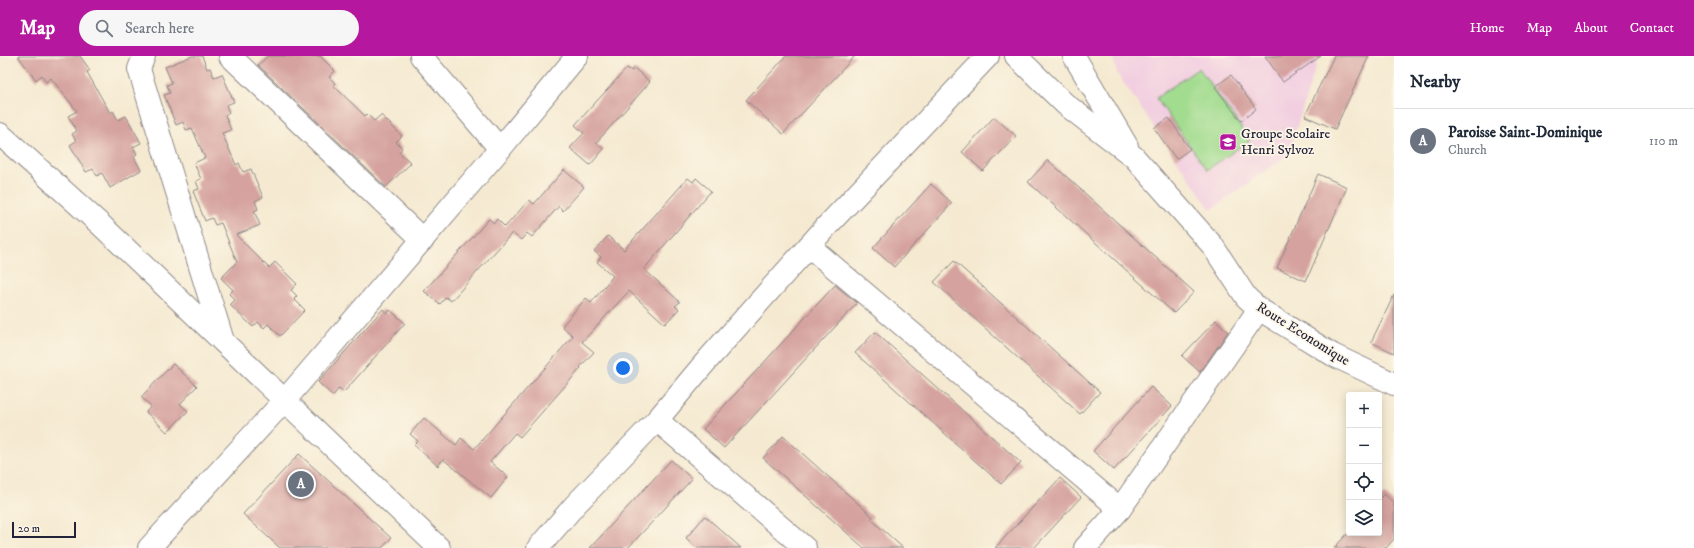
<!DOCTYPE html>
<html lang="en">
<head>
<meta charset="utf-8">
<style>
	:root { --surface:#fff; --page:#f6f6f7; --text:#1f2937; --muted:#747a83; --line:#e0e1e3; --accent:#b5179e }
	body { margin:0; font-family:"IM FELL DW Pica",serif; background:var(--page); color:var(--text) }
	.controls { position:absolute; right:12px; bottom:12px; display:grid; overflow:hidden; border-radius:4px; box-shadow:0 2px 10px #0003 }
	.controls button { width:36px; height:36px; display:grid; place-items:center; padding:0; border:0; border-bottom:1px solid var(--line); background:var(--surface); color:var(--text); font:20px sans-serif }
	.scale { position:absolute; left:12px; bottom:10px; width:64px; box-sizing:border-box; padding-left:4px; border:2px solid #22223b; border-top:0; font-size:11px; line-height:14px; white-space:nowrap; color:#22223b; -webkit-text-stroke:3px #fcf5e5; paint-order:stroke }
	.you { position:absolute; left:623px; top:312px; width:14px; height:14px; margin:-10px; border:3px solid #fff; border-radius:50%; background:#1a73e8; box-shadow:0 0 0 6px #1a73e833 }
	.badge { display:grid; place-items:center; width:26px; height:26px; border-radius:50%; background:var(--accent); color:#fff; font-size:13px; font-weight:700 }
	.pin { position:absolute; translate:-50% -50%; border:2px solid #fff; box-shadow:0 1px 4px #0006 }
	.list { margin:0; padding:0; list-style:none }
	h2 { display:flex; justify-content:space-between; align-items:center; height:52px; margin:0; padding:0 16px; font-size:17px }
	h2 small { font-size:13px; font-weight:400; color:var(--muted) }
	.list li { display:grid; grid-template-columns:26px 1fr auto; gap:12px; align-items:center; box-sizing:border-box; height:64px; padding:0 16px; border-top:1px solid var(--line) }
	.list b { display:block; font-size:15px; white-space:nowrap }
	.list p { margin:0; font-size:13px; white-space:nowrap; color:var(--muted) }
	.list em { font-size:13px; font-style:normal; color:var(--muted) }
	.icon { flex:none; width:22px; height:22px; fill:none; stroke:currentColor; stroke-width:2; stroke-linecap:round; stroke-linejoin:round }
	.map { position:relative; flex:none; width:1394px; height:492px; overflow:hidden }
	header { display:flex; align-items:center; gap:24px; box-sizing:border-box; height:56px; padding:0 20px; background:var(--accent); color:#fff }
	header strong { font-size:19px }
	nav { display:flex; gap:22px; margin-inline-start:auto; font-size:14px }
	.search { width:280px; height:36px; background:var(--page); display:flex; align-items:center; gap:10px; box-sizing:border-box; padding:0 14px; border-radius:22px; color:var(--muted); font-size:15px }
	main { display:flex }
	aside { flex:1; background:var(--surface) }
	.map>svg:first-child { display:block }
	.built { fill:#f2cfe0 }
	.green { fill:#a2dc8f; stroke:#627f65 }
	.building { fill:#d5a29f }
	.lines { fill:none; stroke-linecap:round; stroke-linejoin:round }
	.minor-casing { stroke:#8c8686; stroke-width:24 }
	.tertiary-casing { stroke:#8c8686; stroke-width:24 }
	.trunk-casing { stroke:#8c8686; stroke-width:24 }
	.minor { stroke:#fff; stroke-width:22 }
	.tertiary { stroke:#fff; stroke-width:22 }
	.trunk { stroke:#fff; stroke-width:22 }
	.labels { text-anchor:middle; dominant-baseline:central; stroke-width:3.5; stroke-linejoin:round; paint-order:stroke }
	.poi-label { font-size:14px; fill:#22223b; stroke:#fcf5e5; text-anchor:start }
	.street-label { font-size:14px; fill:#22223b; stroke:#fcf5e5 }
</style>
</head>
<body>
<header>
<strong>Map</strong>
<div class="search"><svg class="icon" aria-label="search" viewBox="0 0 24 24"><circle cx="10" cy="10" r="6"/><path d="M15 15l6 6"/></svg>Search here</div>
<nav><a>Home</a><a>Map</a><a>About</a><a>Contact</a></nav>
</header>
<main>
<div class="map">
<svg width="1394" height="492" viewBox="0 0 1394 492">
	<rect width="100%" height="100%" fill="#fcf5e5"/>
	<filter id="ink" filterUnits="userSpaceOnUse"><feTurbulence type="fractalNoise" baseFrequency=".025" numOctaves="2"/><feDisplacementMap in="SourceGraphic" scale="8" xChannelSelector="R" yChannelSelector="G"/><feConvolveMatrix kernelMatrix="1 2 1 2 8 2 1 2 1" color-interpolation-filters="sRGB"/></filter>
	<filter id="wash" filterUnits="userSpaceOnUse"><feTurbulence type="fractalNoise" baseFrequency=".012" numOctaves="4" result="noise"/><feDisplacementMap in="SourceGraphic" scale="16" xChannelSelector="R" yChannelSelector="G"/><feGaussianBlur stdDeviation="0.9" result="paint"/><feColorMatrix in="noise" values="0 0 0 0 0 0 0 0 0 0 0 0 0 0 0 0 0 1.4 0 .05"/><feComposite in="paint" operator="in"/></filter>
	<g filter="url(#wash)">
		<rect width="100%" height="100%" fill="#f5ead1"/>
		<path class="built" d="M1112,0H1319L1288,99L1211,154L1118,19Z"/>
		<path class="green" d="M1199,12L1250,84L1207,114L1156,42Z"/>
		<g id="blocks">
			<g class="building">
				<path d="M18,0H80L90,14L87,16L110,57L113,55L118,64L126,60L141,87L133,91L137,98L134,101L141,114L110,132L102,117L97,120L93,113L86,116L70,89L76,85L72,78L77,75L68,60L77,55L51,22L46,26L42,19L36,24Z"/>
				<path d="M192,0H202L207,13L210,12L214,21L222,18L234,46L226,49L229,57L225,59L231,74L222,77L236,109L239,107L243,116L251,113L263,141L255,145L258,153L254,155L260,169L236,179L269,212L275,206L297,228L291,234L297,240L294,243L305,254L280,280L268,268L264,272L258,266L253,271L230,249L235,244L229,238L233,234L221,222L237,206L221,167L215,169L212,162L205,165L193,135L199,133L196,125L201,123L194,107L205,102L192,72L186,74L183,66L176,69L164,39L170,37L167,29L172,27L165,11Z"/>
				<path d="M268,0H320L335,15L329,21L335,27L333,29L365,60L367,58L374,65L381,59L402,80L396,86L402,92L399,96L411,107L386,131L258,9Z"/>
				<path d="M786,0H855L783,78L746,44Z"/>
				<path d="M1265,0H1321L1283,26Z"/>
				<path d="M1334,0H1369L1335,73L1305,60Z"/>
				<path d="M627,12L632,15L634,12L650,26L596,87L604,93L590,109L570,92L584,77L575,69Z"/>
				<path d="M1231,19L1256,53L1241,65L1215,31Z"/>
				<path d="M994,61L1016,80L983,115L962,96Z"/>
				<path d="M1169,62L1190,93L1176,103L1154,72Z"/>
				<path d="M1048,104L1194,236L1174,257L1028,126Z"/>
				<path d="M564,114L584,131L563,155L559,150L532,181L527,177L521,184L512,177L451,245L446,241L440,248L424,235L489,163L494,167L497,163L505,171L529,144L534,148Z"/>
				<path d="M1318,118L1347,131L1306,225L1277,212Z"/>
				<path d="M688,122L693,126L696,122L711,135L644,213L680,246L675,250L679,253L665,268L629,235L582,286L594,296L580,311L581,312L520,381L515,377L490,406L508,421L491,442L443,403L438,410L414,389L418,385L410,378L424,362L456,389L461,382L474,393L573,280L562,270L586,242L591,247L613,220L597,206L601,201L594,195L608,180L624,194Z"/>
				<path d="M931,128L952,147L894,211L873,192Z"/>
				<path d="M954,205L1100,336L1080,358L934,226Z"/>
				<path d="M835,229L857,247L724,392L703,373Z"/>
				<path d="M1394,239V297L1371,286Z"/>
				<path d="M383,253L387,258L390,254L405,267L344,336L339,332L333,340L318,326Z"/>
				<path d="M1216,264L1228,276L1200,316L1182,300Z"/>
				<path d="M875,276L1021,407L1001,428L855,297Z"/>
				<path d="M173,308L197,330L180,348L188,355L167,376L146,356L151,350L141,341Z"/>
				<path d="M1151,331L1172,350L1114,414L1093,395Z"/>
				<path d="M783,380L873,461L871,463L903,492H864L763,402Z"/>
				<path d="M299,398L391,482L382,492H280L243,458Z"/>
				<path d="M671,404L692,423L628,492H590Z"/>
				<path d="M1060,422L1081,441L1034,492H995Z"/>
				<path d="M1384,438L1394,447V483L1386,492H1334L1349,476L1379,477V443Z"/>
				<path d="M705,460L741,492H697L686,482Z"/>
			</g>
		</g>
	</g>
	<g filter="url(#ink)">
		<use href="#blocks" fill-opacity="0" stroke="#8c8686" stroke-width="1"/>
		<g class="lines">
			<defs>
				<g id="minor">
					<path d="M144,0L139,13L223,285"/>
					<path d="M230,0L423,184"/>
					<path d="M421,0L500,93"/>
					<path d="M0,78L101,169L439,492"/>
					<path d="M809,190L1120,453"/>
					<path d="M657,364L805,492"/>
					<path d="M538,492L575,449L657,364L703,309L825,172L988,0"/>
					<path d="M1085,492L1120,453L1259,253"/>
				</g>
				<path id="tertiary" d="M149,492L285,344L500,93L577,0"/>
				<g id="trunk">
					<path d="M1016,0L1065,48L1134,101L1212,189L1246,241L1259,253L1333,299L1394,328"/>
					<path d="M1074,0L1127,90"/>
				</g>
			</defs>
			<use href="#minor" class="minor-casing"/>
			<use href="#tertiary" class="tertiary-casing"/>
			<use href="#trunk" class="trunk-casing"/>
			<use href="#minor" class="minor"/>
			<use href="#tertiary" class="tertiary"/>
			<use href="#trunk" class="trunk"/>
		</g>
	</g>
	<defs>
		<symbol id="school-square" viewBox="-11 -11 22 22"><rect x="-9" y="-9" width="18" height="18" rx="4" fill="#b5179e" stroke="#fcf5e5"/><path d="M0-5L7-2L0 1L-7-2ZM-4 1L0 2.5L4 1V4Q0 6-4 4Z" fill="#fff"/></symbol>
	</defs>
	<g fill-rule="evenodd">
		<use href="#school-square" x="1218" y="76" width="20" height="20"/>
	</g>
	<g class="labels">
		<g class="poi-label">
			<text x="1241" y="78">Groupe Scolaire<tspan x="1241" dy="16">Henri Sylvoz</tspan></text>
		</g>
		<g class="street-label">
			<text transform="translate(1303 278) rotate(32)">Route Economique</text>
		</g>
	</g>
</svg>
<div class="controls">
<button>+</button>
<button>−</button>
<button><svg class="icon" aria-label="locate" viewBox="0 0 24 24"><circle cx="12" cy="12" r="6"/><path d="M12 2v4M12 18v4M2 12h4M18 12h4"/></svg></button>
<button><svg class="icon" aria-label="layers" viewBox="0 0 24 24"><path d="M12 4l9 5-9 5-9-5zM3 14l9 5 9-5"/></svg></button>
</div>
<div class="scale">20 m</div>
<div class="you"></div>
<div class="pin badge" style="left:301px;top:428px;background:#6b7280">A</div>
</div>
<aside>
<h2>Nearby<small></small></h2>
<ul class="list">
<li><span class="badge" style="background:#6b7280">A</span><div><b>Paroisse Saint-Dominique</b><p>Church</p></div><em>110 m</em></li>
</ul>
</aside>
</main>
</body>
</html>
